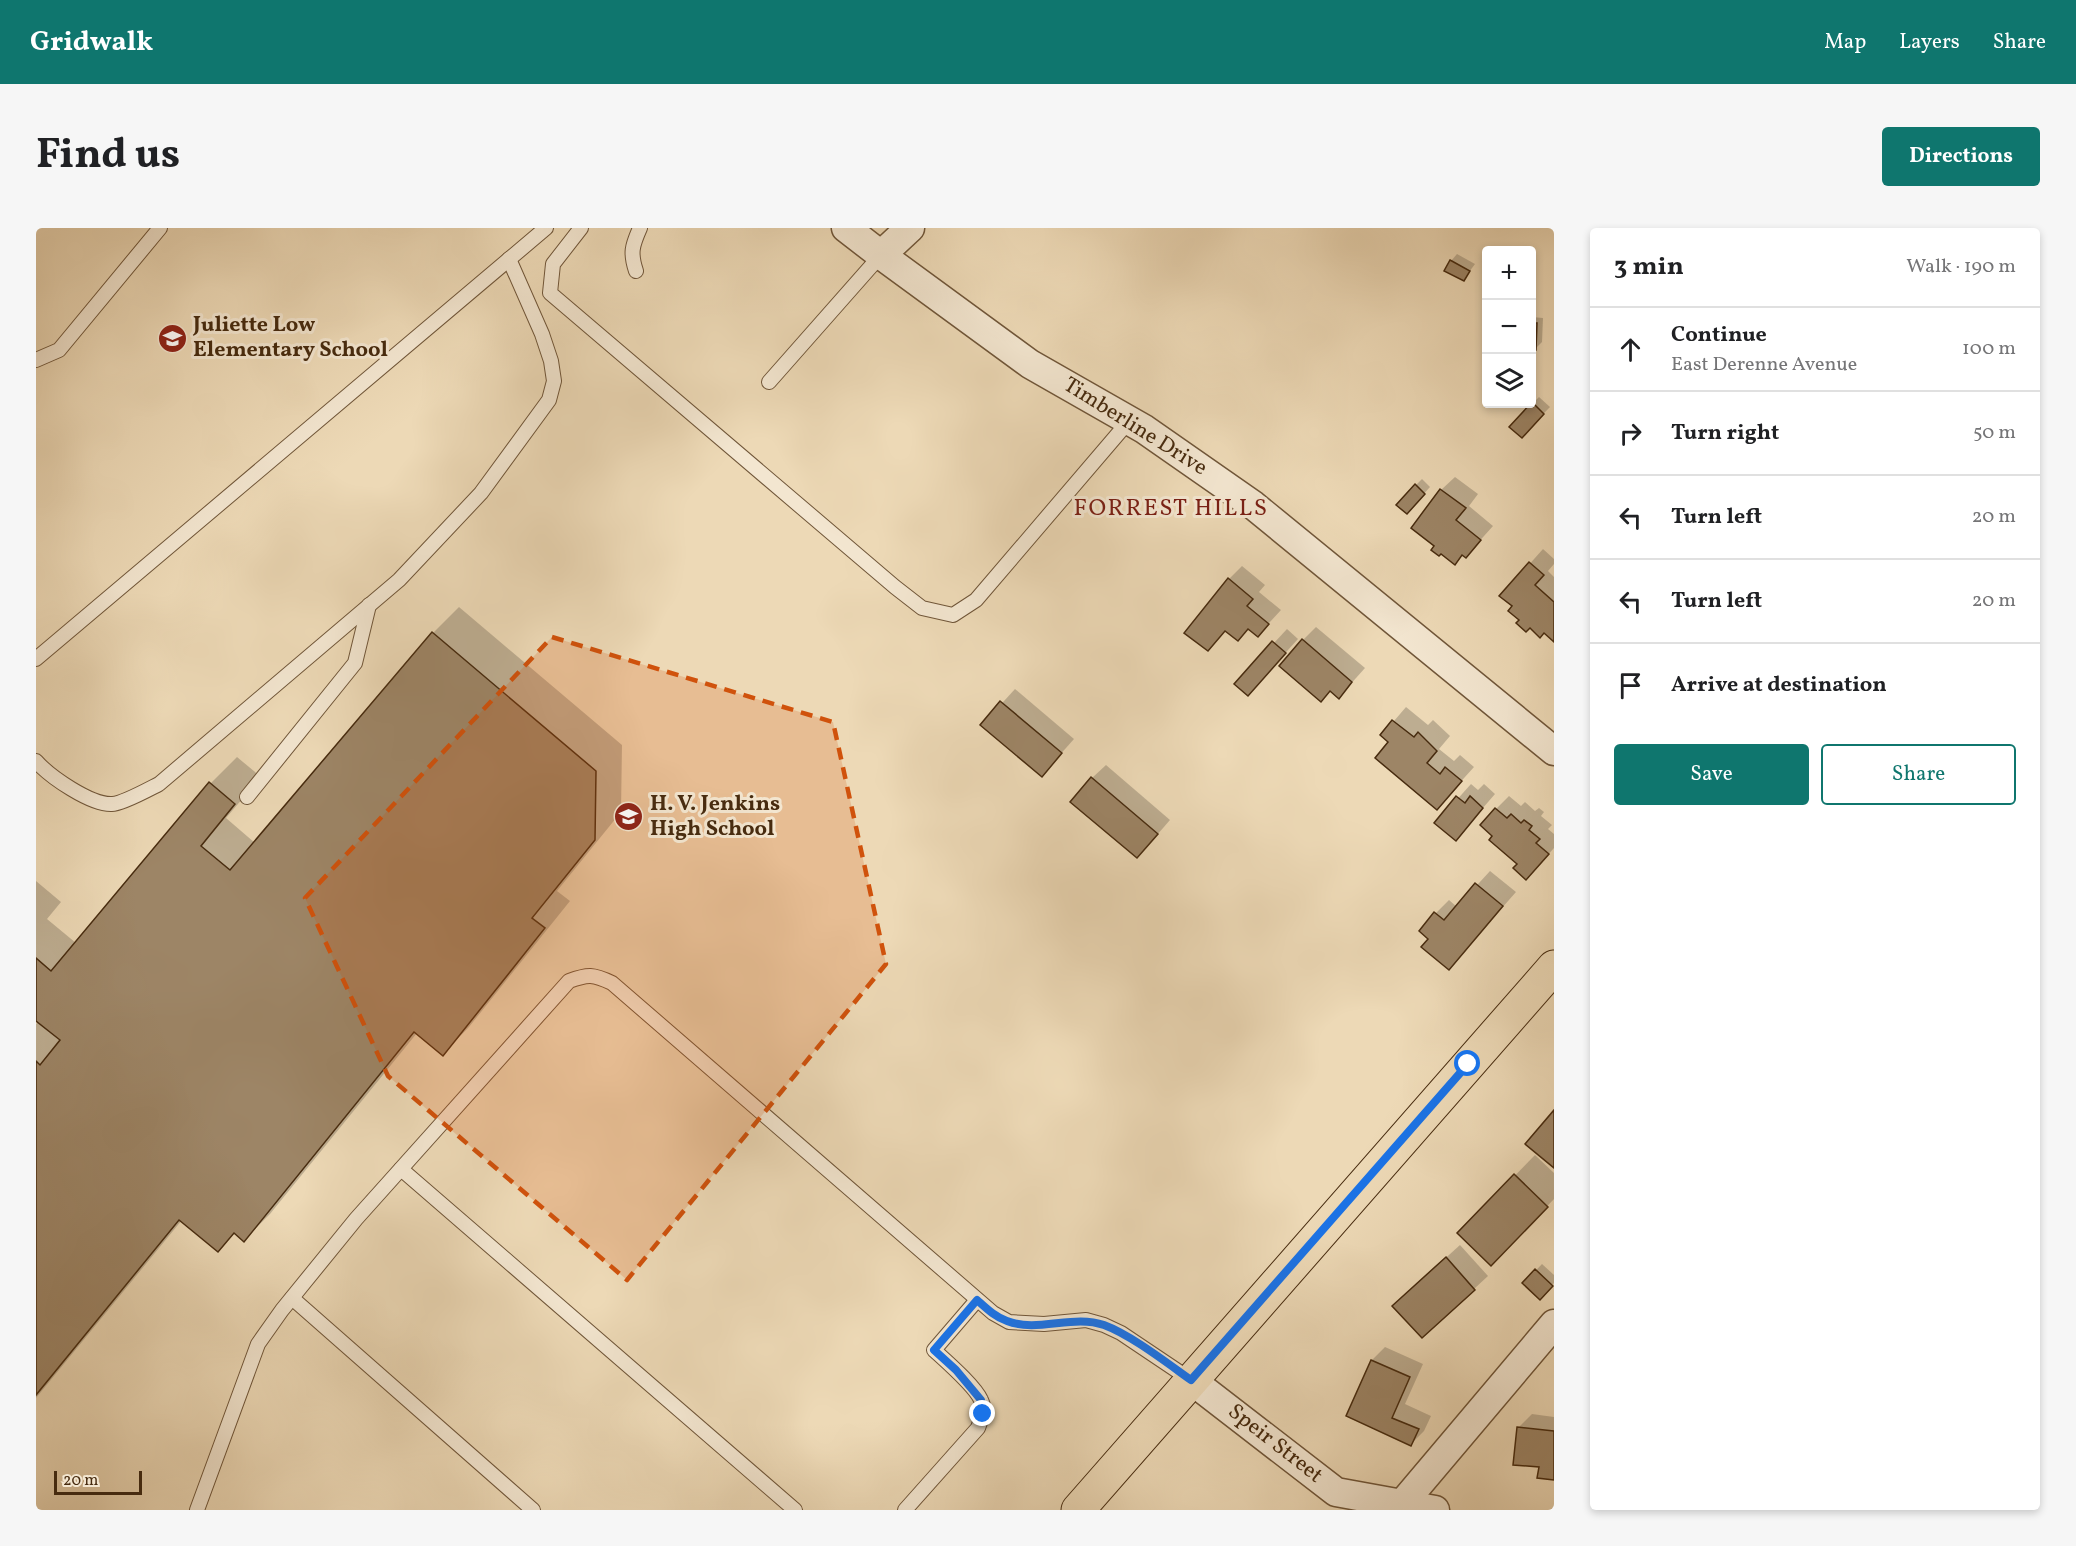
<!DOCTYPE html>
<html lang="en">
<head>
<meta charset="utf-8">
<style>
	:root { --surface:#fff; --page:#f6f6f6; --text:#202124; --muted:#757577; --line:#e0e0e0; --accent:#0f766e }
	body { margin:0; font-family:Vollkorn,serif; background:var(--page); color:var(--text) }
	.controls { position:absolute; right:18px; top:18px; display:grid; overflow:hidden; border-radius:6px; box-shadow:0 3px 9px #0003 }
	.controls button { width:54px; height:54px; display:grid; place-items:center; padding:0; border:0; border-bottom:2px solid var(--line); background:var(--surface); color:var(--text); font:30px sans-serif }
	.scale { position:absolute; left:18px; bottom:15px; width:88px; box-sizing:border-box; padding-left:6px; border:3px solid #472b0f; border-top:0; font-size:16px; line-height:21px; white-space:nowrap; color:#472b0f; -webkit-text-stroke:4px #f3e6d0; paint-order:stroke }
	.stop { position:absolute; width:18px; height:18px; margin:-14px; border:4px solid #1a73e8; border-radius:50%; background:#fff }
	.stop.end { background:#1a73e8; border-color:#fff; box-shadow:0 2px 6px #0008 }
	.list { margin:0; padding:0; list-style:none }
	h2 { display:flex; justify-content:space-between; align-items:center; height:78px; margin:0; padding:0 24px; font-size:26px }
	h2 small { font-size:20px; font-weight:400; color:var(--muted) }
	.list li { display:grid; grid-template-columns:39px 1fr auto; gap:18px; align-items:center; box-sizing:border-box; height:84px; padding:0 24px; border-top:2px solid var(--line) }
	.list b { display:block; font-size:22px; white-space:nowrap }
	.list p { margin:0; font-size:20px; white-space:nowrap; color:var(--muted) }
	.list em { font-size:20px; font-style:normal; color:var(--muted) }
	.actions { display:flex; gap:12px; padding:18px 24px }
	.actions a { flex:1; padding:14px 0; border:2px solid var(--accent); border-radius:6px; text-align:center; font-size:21px; color:var(--accent) }
	.actions .main { background:var(--accent); color:#fff }
	.icon { flex:none; width:33px; height:33px; fill:none; stroke:currentColor; stroke-width:2; stroke-linecap:round; stroke-linejoin:round }
	.map { position:relative; flex:none; width:1518px; height:1282px; overflow:hidden; border-radius:6px }
	header { display:flex; align-items:center; gap:36px; box-sizing:border-box; height:84px; padding:0 30px; background:var(--accent); color:#fff }
	header strong { font-size:28px }
	nav { display:flex; gap:33px; margin-inline-start:auto; font-size:21px }
	.intro { display:flex; align-items:center; justify-content:space-between; box-sizing:border-box; height:144px; padding:0 36px }
	h1 { margin:0; font-size:42px }
	.button { padding:15px 27px; border-radius:6px; background:var(--accent); color:#fff; font-size:21px; font-weight:700 }
	main { display:flex; gap:36px; padding:0 36px }
	aside { flex:1; background:var(--surface); border-radius:6px; box-shadow:0 3px 9px #0003 }
	.map>svg:first-child { display:block }
	.shadow { fill:#0003 }
	.building { fill:#9d8566; stroke:#472b0f; stroke-width:1.5 }
	.lines { fill:none; stroke-linecap:round; stroke-linejoin:round }
	.service-casing { stroke:#705639; stroke-width:16 }
	.minor-casing { stroke:#705639; stroke-width:31 }
	.primary-casing { stroke:#472b0f; stroke-width:35 }
	.service { stroke:#f3e6d0; stroke-width:14 }
	.minor { stroke:#f3e6d0; stroke-width:28 }
	.primary { stroke:#edd9b6; stroke-width:33 }
	.route { stroke:#1a73e8; stroke-width:8 }
	.marked { fill:#d0520c; fill-opacity:0.2; stroke:#d0520c; stroke-width:4.5; stroke-dasharray:12 8; stroke-linejoin:round }
	.labels { text-anchor:middle; dominant-baseline:central; stroke-width:6; stroke-linejoin:round; paint-order:stroke }
	.poi-label { font-size:22px; font-weight:bold; fill:#472b0f; stroke:#f3e6d0; text-anchor:start }
	.street-label { font-size:22px; fill:#472b0f; stroke:#f3e6d0 }
	.neighbourhood-label { font-size:24px; letter-spacing:1.5px; fill:#7a1f14; stroke:#f3e6d0 }
</style>
</head>
<body>
<header>
<strong>Gridwalk</strong>
<nav><a>Map</a><a>Layers</a><a>Share</a></nav>
</header>
<div class="intro"><h1>Find us</h1><a class="button">Directions</a></div>
<main>
<div class="map">
<svg width="1518" height="1282" viewBox="0 0 1518 1282">
	<rect width="100%" height="100%" fill="#edd9b6"/>
	<filter id="stains"><feTurbulence type="fractalNoise" baseFrequency=".00333" numOctaves="4"/><feColorMatrix values="0 0 0 0 .2 0 0 0 0 .09 0 0 0 0 .02 0 0 0 .5 -.17"/></filter>
	<radialGradient id="worn" r=".72"><stop offset=".6" stop-color="#630" stop-opacity="0"/><stop offset="1" stop-color="#630" stop-opacity=".3"/></radialGradient>
	<g class="shadow">
		<path d="M1421,26L1439,36L1428,51L1415,33Z"/>
		<path d="M1496,89L1507,90L1506,114L1500,120H1496Z"/>
		<path d="M1503,169L1514,179L1486,208L1475,198Z"/>
		<path d="M1419,249L1442,266L1433,278L1457,298L1430,328L1427,326L1419,335L1378,300L1405,262Z"/>
		<path d="M1386,251L1394,259L1377,278L1380,257Z"/>
		<path d="M1507,321L1518,331V336L1512,343L1518,349V412L1508,404L1485,392L1478,378L1465,368Z"/>
		<path d="M1206,338L1229,357L1223,364L1245,382L1222,407L1213,400L1202,411L1190,402L1172,421L1193,351Z"/>
		<path d="M423,379L586,517L585,584L521,663L534,673L433,799L407,826L381,805L234,986L208,1012L199,1005L182,1022L146,992L0,1170V796L3,793L0,791V653L25,674L11,691L40,715L174,556L201,529L225,549L190,590L219,615L397,405Z"/>
		<path d="M1280,399L1329,440L1303,469L1267,412Z"/>
		<path d="M1251,401L1262,411L1212,466L1200,456Z"/>
		<path d="M979,461L1038,511L1006,547L946,497Z"/>
		<path d="M1370,479L1392,497L1397,492L1414,508L1403,521L1418,533L1424,527L1438,539L1401,580L1354,514L1346,507Z"/>
		<path d="M1070,537L1134,592L1114,615L1056,550Z"/>
		<path d="M1435,556L1442,562L1448,556L1459,566L1420,611L1400,595Z"/>
		<path d="M1473,568L1485,578L1489,574L1499,583L1503,580L1508,584L1505,588L1516,597L1512,601L1518,606V620L1504,636H1483L1458,608L1460,581Z"/>
		<path d="M1454,643L1480,664L1413,740L1394,711L1400,685L1413,672L1421,679Z"/>
		<path d="M1499,927L1518,945V971L1475,1016L1423,1005Z"/>
		<path d="M1424,1017L1452,1048L1438,1061L1372,1064Z"/>
		<path d="M1506,1036L1518,1047V1055L1504,1069L1488,1055Z"/>
		<path d="M1349,1119L1387,1136L1369,1176L1395,1188L1388,1203L1375,1216L1311,1188L1336,1132Z"/>
		<path d="M1496,1186L1518,1189V1250L1505,1238L1482,1200Z"/>
	</g>
	<g class="building">
		<path d="M1414,32L1434,43L1428,53L1408,43Z"/>
		<path d="M1496,95H1501L1500,122H1496Z"/>
		<path d="M1496,174L1508,186L1486,210L1473,199Z"/>
		<path d="M1379,256L1389,266L1371,286L1360,277Z"/>
		<path d="M1404,261L1430,280L1420,292L1445,312L1430,330L1426,327L1419,337L1405,326L1403,328L1395,322L1398,318L1375,300Z"/>
		<path d="M1493,334L1508,347L1499,357L1518,374V414L1508,405L1504,410L1494,400L1490,404L1480,395L1483,392L1472,383L1476,378L1463,368Z"/>
		<path d="M1192,350L1217,371L1211,378L1233,396L1222,409L1212,401L1202,413L1189,403L1172,423L1148,405Z"/>
		<path d="M396,404L560,543L559,612L496,690L509,700L407,828L378,804L208,1014L198,1005L182,1024L143,992L0,1167V833L4,837L24,812L0,793V730L15,743L173,554L199,576L165,618L194,642Z"/>
		<path d="M1266,411L1316,454L1303,471L1294,463L1285,474L1243,438Z"/>
		<path d="M1236,413L1250,425L1212,468L1198,456Z"/>
		<path d="M964,473L1026,525L1006,549L944,497Z"/>
		<path d="M1356,492L1378,509L1382,504L1401,523L1391,535L1404,546L1409,539L1426,553L1401,582L1339,530L1352,514L1344,507Z"/>
		<path d="M1055,549L1122,606L1101,630L1034,574Z"/>
		<path d="M1420,568L1429,575L1434,568L1447,580L1420,613L1398,595Z"/>
		<path d="M1459,580L1471,590L1475,586L1485,595L1488,592L1496,598L1493,602L1504,611L1500,615L1513,626L1490,652L1477,640L1481,636L1453,612L1456,608L1444,597Z"/>
		<path d="M1439,655L1467,678L1413,742L1385,719L1392,711L1383,703L1398,684L1408,692Z"/>
		<path d="M1518,882V940L1489,916Z"/>
		<path d="M1478,946L1512,979L1455,1038L1421,1005Z"/>
		<path d="M1410,1029L1439,1062L1386,1110L1356,1078Z"/>
		<path d="M1499,1041L1517,1058L1504,1072L1486,1055Z"/>
		<path d="M1335,1132L1374,1149L1356,1190L1383,1201L1375,1218L1310,1188Z"/>
		<path d="M1481,1199L1518,1203V1252L1501,1250L1503,1239L1477,1237Z"/>
	</g>
	<g class="lines">
		<defs>
			<g id="service">
				<path d="M545,0L517,36L514,65L859,359L886,380L917,387L940,372L1093,193"/>
				<path d="M600,43C594,25 596,18 604,0"/>
				<path d="M0,132L23,122L124,0"/>
				<path d="M733,154L845,27"/>
				<path d="M0,431L510,0"/>
				<path d="M0,533C14,549 55,577 76,576C86,576 113,561 123,556L363,352L445,265L513,172L518,153L515,133L506,106L473,31"/>
				<path d="M211,569L319,435L333,377"/>
				<path d="M365,941L759,1282"/>
				<path d="M256,1070L497,1282"/>
				<path d="M161,1282L222,1116L246,1082L320,991L533,753C552,746 557,746 576,755L957,1085L973,1094L1008,1096L1050,1092L1068,1097L1085,1105L1155,1152"/>
				<path d="M869,1282L942,1200C945,1191 950,1181 945,1172C939,1158 910,1133 898,1122L941,1072"/>
			</g>
			<g id="minor">
				<path d="M810,0L845,27L994,136L1108,201L1217,277L1518,523"/>
				<path d="M845,27L874,0"/>
				<path d="M1155,1152L1300,1264L1399,1282"/>
				<path d="M1361,1282L1518,1096"/>
			</g>
			<path id="primary" d="M1042,1282L1518,739"/>
		</defs>
		<use href="#service" class="service-casing"/>
		<use href="#minor" class="minor-casing"/>
		<use href="#primary" class="primary-casing"/>
		<use href="#service" class="service"/>
		<use href="#minor" class="minor"/>
		<use href="#primary" class="primary"/>
	</g>
	<g class="lines">
		<path class="route" d="M947,1186L945,1172L920,1142L898,1122L941,1072C950,1080 959,1089 971,1093C1002,1105 1037,1086 1068,1097C1095,1107 1131,1135 1155,1152L1432,836"/>
	</g>
	<path class="marked" d="M516,409L797,494L850,736L591,1052L352,848L269,670Z"/>
	<defs>
		<symbol id="school-disc" viewBox="-11 -11 22 22"><circle r="9.5" fill="#8f2418" stroke="#f3e6d0"/><path d="M0-5L7-2L0 1L-7-2ZM-4 1L0 2.5L4 1V4Q0 6-4 4Z" fill="#fff"/></symbol>
	</defs>
	<g fill-rule="evenodd">
		<use href="#school-disc" x="120" y="94" width="33" height="33"/>
		<use href="#school-disc" x="576" y="572" width="33" height="33"/>
	</g>
	<g class="labels">
		<g class="poi-label">
			<text x="157" y="97">Juliette Low<tspan x="157" dy="25">Elementary School</tspan></text>
			<text x="614" y="576">H. V. Jenkins<tspan x="614" dy="25">High School</tspan></text>
		</g>
		<g class="street-label">
			<text transform="translate(1099 199) rotate(32)">Timberline Drive</text>
			<text transform="translate(1239 1216) rotate(38)">Speir Street</text>
		</g>
		<g class="neighbourhood-label">
			<text x="1135" y="281">FORREST HILLS</text>
		</g>
	</g>
	<rect width="100%" height="100%" filter="url(#stains)"/>
	<rect width="100%" height="100%" fill="url(#worn)"/>
</svg>
<div class="controls">
<button>+</button>
<button>−</button>
<button><svg class="icon" aria-label="layers" viewBox="0 0 24 24"><path d="M12 4l9 5-9 5-9-5zM3 14l9 5 9-5"/></svg></button>
</div>
<div class="scale">20 m</div>
<div class="stop" style="left:1432px;top:836px"></div>
<div class="stop end" style="left:947px;top:1186px"></div>
</div>
<aside>
<h2>3 min<small>Walk · 190 m</small></h2>
<ul class="list">
<li><svg class="icon" aria-label="ahead" viewBox="0 0 24 24"><path d="M12 20V5M6 11l6-6 6 6"/></svg><div><b>Continue</b><p>East Derenne Avenue</p></div><em>100 m</em></li>
<li><svg class="icon" aria-label="right" viewBox="0 0 24 24"><path d="M7 20v-9h11M14 6l5 5-5 5"/></svg><div><b>Turn right</b></div><em>50 m</em></li>
<li><svg class="icon" aria-label="left" viewBox="0 0 24 24"><path d="M17 20v-9H6M10 6l-5 5 5 5"/></svg><div><b>Turn left</b></div><em>20 m</em></li>
<li><svg class="icon" aria-label="left" viewBox="0 0 24 24"><path d="M17 20v-9H6M10 6l-5 5 5 5"/></svg><div><b>Turn left</b></div><em>20 m</em></li>
<li><svg class="icon" aria-label="arrive" viewBox="0 0 24 24"><path d="M6 21V4h12l-3 4 3 4H6"/></svg><div><b>Arrive at destination</b></div></li>
</ul>
<div class="actions"><a class="main">Save</a><a>Share</a></div>
</aside>
</main>
</body>
</html>
